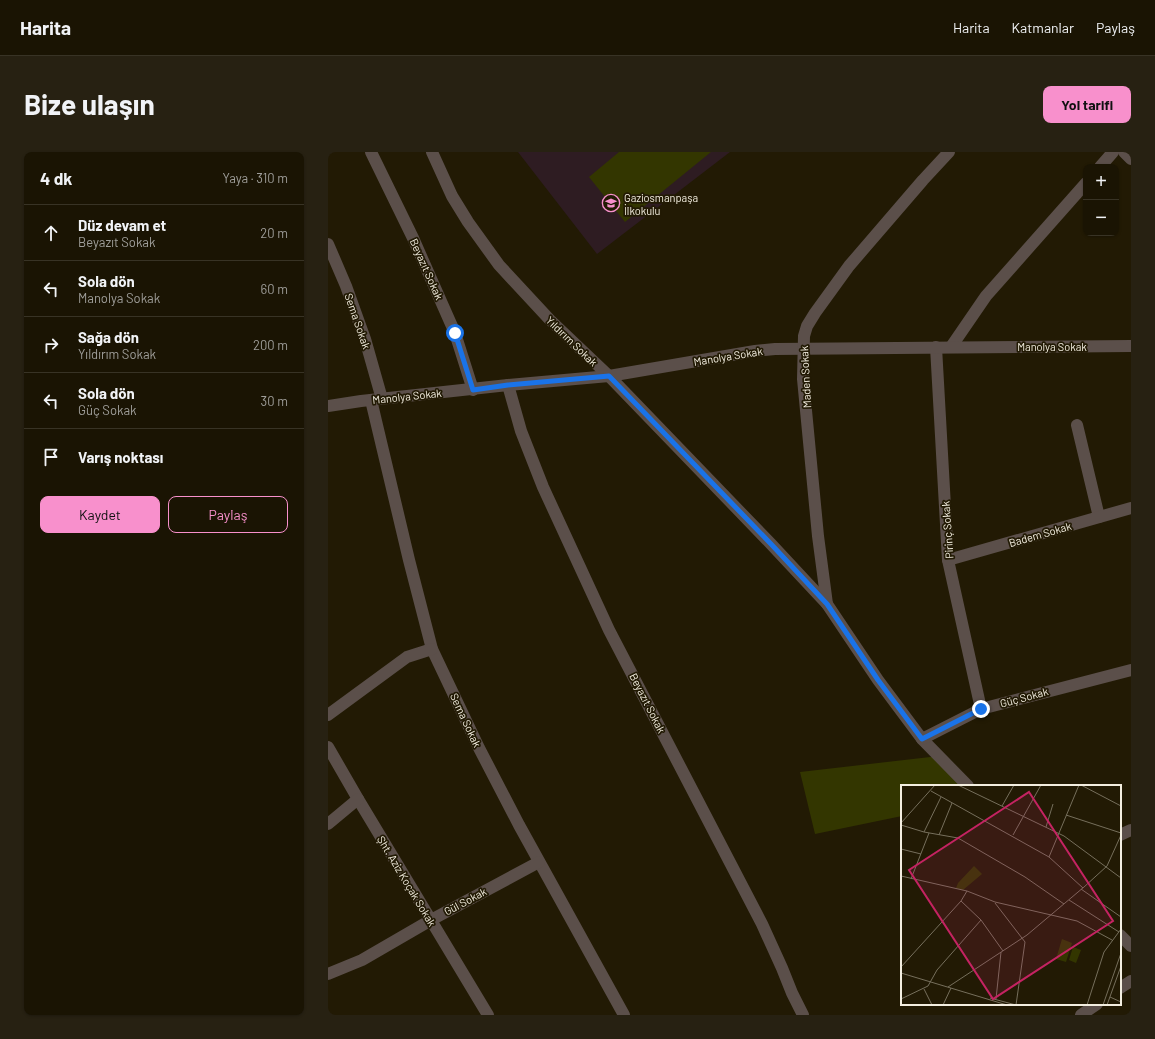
<!DOCTYPE html>
<html lang="tr">
<head>
<meta charset="utf-8">
<style>
	:root { --surface:#1a1403; --page:#272112; --text:#f1f3f6; --muted:#9f9e9a; --line:#383325; --accent:#f890cc }
	body { margin:0; font-family:Barlow,sans-serif; background:var(--page); color:var(--text) }
	.controls { position:absolute; right:12px; top:12px; display:grid; overflow:hidden; border-radius:8px; box-shadow:0 1px 3px #0004 }
	.controls button { width:36px; height:36px; display:grid; place-items:center; padding:0; border:0; border-bottom:1px solid var(--line); background:var(--surface); color:var(--text); font:20px sans-serif }
	.stop { position:absolute; width:12px; height:12px; margin:-9px; border:3px solid #1a73e8; border-radius:50%; background:#fff }
	.stop.end { background:#1a73e8; border-color:#fff; box-shadow:0 1px 4px #0008 }
	.list { margin:0; padding:0; list-style:none }
	h2 { display:flex; justify-content:space-between; align-items:center; height:52px; margin:0; padding:0 16px; font-size:17px }
	h2 small { font-size:13px; font-weight:400; color:var(--muted) }
	.list li { display:grid; grid-template-columns:26px 1fr auto; gap:12px; align-items:center; box-sizing:border-box; height:56px; padding:0 16px; border-top:1px solid var(--line) }
	.list b { display:block; font-size:15px; white-space:nowrap }
	.list p { margin:0; font-size:13px; white-space:nowrap; color:var(--muted) }
	.list em { font-size:13px; font-style:normal; color:var(--muted) }
	.actions { display:flex; gap:8px; padding:12px 16px }
	.actions a { flex:1; padding:9px 0; border:1px solid var(--accent); border-radius:8px; text-align:center; font-size:14px; color:var(--accent) }
	.actions .main { background:var(--accent); color:#111 }
	.icon { flex:none; width:22px; height:22px; fill:none; stroke:currentColor; stroke-width:2; stroke-linecap:round; stroke-linejoin:round }
	.map { position:relative; flex:none; width:803px; height:863px; overflow:hidden; border-radius:8px }
	header { display:flex; align-items:center; gap:24px; box-sizing:border-box; height:56px; padding:0 20px; background:var(--surface); border-bottom:1px solid var(--line) }
	header strong { font-size:19px }
	nav { display:flex; gap:22px; margin-inline-start:auto; font-size:14px }
	.intro { display:flex; align-items:center; justify-content:space-between; box-sizing:border-box; height:96px; padding:0 24px }
	h1 { margin:0; font-size:28px }
	.button { padding:10px 18px; border-radius:8px; background:var(--accent); color:#111; font-size:14px; font-weight:700 }
	main { display:flex; gap:24px; padding:0 24px }
	aside { flex:1; background:var(--surface); border-radius:8px; box-shadow:0 1px 3px #0004 }
	.map>svg:first-child { display:block }
	.education { fill:#2e1c22 }
	.green { fill:#333600 }
	.lines { fill:none; stroke-linecap:round; stroke-linejoin:round }
	.minor { stroke:#5b4f4a; stroke-width:12 }
	.route { stroke:#1a73e8; stroke-width:5 }
	.labels { text-anchor:middle; dominant-baseline:central; stroke-width:3.5; stroke-linejoin:round; paint-order:stroke }
	.poi-label { font-size:11px; fill:#f3eee0; stroke:#221a04; text-anchor:start }
	.street-label { font-size:11px; fill:#f3eee0; stroke:#221a04 }
	.inset-road { fill:none; stroke:#766f5c; stroke-width:1 }
	.view { fill:#c42362; fill-opacity:0.15; stroke:#c42362; stroke-width:2 }
	.inset-edge { fill:none; stroke:#f3eee0; stroke-width:2 }
</style>
</head>
<body>
<header>
<strong>Harita</strong>
<nav><a>Harita</a><a>Katmanlar</a><a>Paylaş</a></nav>
</header>
<div class="intro"><h1>Bize ulaşın</h1><a class="button">Yol tarifi</a></div>
<main>
<aside>
<h2>4 dk<small>Yaya · 310 m</small></h2>
<ul class="list">
<li><svg class="icon" aria-label="ahead" viewBox="0 0 24 24"><path d="M12 20V5M6 11l6-6 6 6"/></svg><div><b>Düz devam et</b><p>Beyazıt Sokak</p></div><em>20 m</em></li>
<li><svg class="icon" aria-label="left" viewBox="0 0 24 24"><path d="M17 20v-9H6M10 6l-5 5 5 5"/></svg><div><b>Sola dön</b><p>Manolya Sokak</p></div><em>60 m</em></li>
<li><svg class="icon" aria-label="right" viewBox="0 0 24 24"><path d="M7 20v-9h11M14 6l5 5-5 5"/></svg><div><b>Sağa dön</b><p>Yıldırım Sokak</p></div><em>200 m</em></li>
<li><svg class="icon" aria-label="left" viewBox="0 0 24 24"><path d="M17 20v-9H6M10 6l-5 5 5 5"/></svg><div><b>Sola dön</b><p>Güç Sokak</p></div><em>30 m</em></li>
<li><svg class="icon" aria-label="arrive" viewBox="0 0 24 24"><path d="M6 21V4h12l-3 4 3 4H6"/></svg><div><b>Varış noktası</b></div></li>
</ul>
<div class="actions"><a class="main">Kaydet</a><a>Paylaş</a></div>
</aside>
<div class="map">
<svg width="803" height="863" viewBox="0 0 803 863">
	<rect width="100%" height="100%" fill="#221a04"/>
	<path class="education" d="M190,0H402L269,102Z"/>
	<g class="green">
		<path d="M291,0H383L297,70L261,25Z"/>
		<path d="M611,604L636,634H574V664L487,682L472,620Z"/>
	</g>
	<g class="lines">
		<g class="minor">
			<path d="M43,0L85,86L127,181L145,238"/>
			<path d="M104,0L124,44L140,70L171,113L222,168L281,224L443,392L499,452L550,528L594,587L640,634"/>
			<path d="M796,0L803,7"/>
			<path d="M772,15L785,0"/>
			<path d="M0,92L18,134L37,187L54,247"/>
			<path d="M608,195L620,408L653,557"/>
			<path d="M623,195L658,144L758,31"/>
			<path d="M180,233L193,279L215,335L281,478L434,772L454,816L464,841L475,863"/>
			<path d="M43,248L81,408L104,497L151,596L191,673L296,863"/>
			<path d="M0,254L33,249L180,233L281,224L427,199L447,197L803,194"/>
			<path d="M749,273L771,365"/>
			<path d="M620,408L803,356"/>
			<path d="M499,452L490,384L475,227L476,184L479,174L487,161L521,114L595,28L621,0"/>
			<path d="M0,563L79,505L104,497"/>
			<path d="M594,587L653,557L803,518"/>
			<path d="M0,595L30,647L160,863"/>
			<path d="M0,672L30,647"/>
			<path d="M792,683L803,678"/>
			<path d="M792,783L803,794"/>
			<path d="M0,822L34,808L103,768L211,710"/>
			<path d="M792,836L803,829"/>
			<path d="M753,863L769,852"/>
		</g>
	</g>
	<g class="lines">
		<path class="route" d="M127,181L145,238L180,233L281,224L443,392L499,452L550,528L594,587L653,557"/>
	</g>
	<defs>
		<symbol id="school-ring" viewBox="-11 -11 22 22"><circle r="9.5" fill="#221a04" stroke="#f890cc" stroke-width="1.5"/><path d="M0-5L7-2L0 1L-7-2ZM-4 1L0 2.5L4 1V4Q0 6-4 4Z" fill="#f890cc"/></symbol>
	</defs>
	<g fill-rule="evenodd">
		<use href="#school-ring" x="273" y="41" width="20" height="20"/>
	</g>
	<g class="labels">
		<g class="poi-label">
			<text x="296" y="45">Gaziosmanpaşa<tspan x="296" dy="13">İlkokulu</tspan></text>
		</g>
		<g class="street-label">
			<text transform="translate(99 117) rotate(66)">Beyazıt Sokak</text>
			<text transform="translate(30 169) rotate(71)">Sema Sokak</text>
			<text transform="translate(244 189) rotate(44)">Yıldırım Sokak</text>
			<text x="724" y="194">Manolya Sokak</text>
			<text transform="translate(400 204) rotate(-9)">Manolya Sokak</text>
			<text transform="translate(477 225) rotate(-93)">Maden Sokak</text>
			<text transform="translate(79 244) rotate(-6)">Manolya Sokak</text>
			<text transform="translate(619 378) rotate(-94)">Pirinç Sokak</text>
			<text transform="translate(712 382) rotate(-16)">Badem Sokak</text>
			<text transform="translate(696 545) rotate(-15)">Güç Sokak</text>
			<text transform="translate(320 551) rotate(63)">Beyazıt Sokak</text>
			<text transform="translate(138 568) rotate(65)">Sema Sokak</text>
			<text transform="translate(79 729) rotate(59)">Şht. Aziz Koçak Sokak</text>
			<text transform="translate(137 749) rotate(-28)">Gül Sokak</text>
		</g>
	</g>
	<g transform="translate(573 633)">
		<rect width="220" height="220" fill="#221a04"/>
		<path d="M73,81L81,89L62,105L55,103L57,98ZM161,154L171,158L165,177L155,174ZM172,162L180,165L175,178L168,175Z" fill="#333600"/>
		<path class="inset-road" d="M57,0L163,51L220,93M180,0L220,21M30,6L148,72L182,103M101,21L113,0M165,30L220,48M0,38L34,0M0,40L23,47L57,53L124,92L163,119M145,42L152,19M23,47L40,12M38,50L51,18M112,50L140,0M0,64L20,69M148,72L178,0M0,91L66,106L94,117L176,136L211,155M10,94L28,48M180,104L220,132M168,115L218,147M60,116L80,135L102,166M94,118L124,157L115,220M0,182L60,116L66,106M0,188L106,220M47,202L126,150L183,102L206,81L220,50M23,204L31,220M209,212L220,217M89,213L115,220M0,214L27,201L36,185L80,135M95,214L100,167M42,220L50,203M186,220L203,167L220,144M202,220L220,168M206,220L220,181"/>
		<path class="view" d="M128,7L212,136L92,214L8,85Z"/>
		<rect width="220" height="220" class="inset-edge"/>
	</g>
</svg>
<div class="controls">
<button>+</button>
<button>−</button>
</div>
<div class="stop" style="left:127px;top:181px"></div>
<div class="stop end" style="left:653px;top:557px"></div>
</div>
</main>
</body>
</html>
